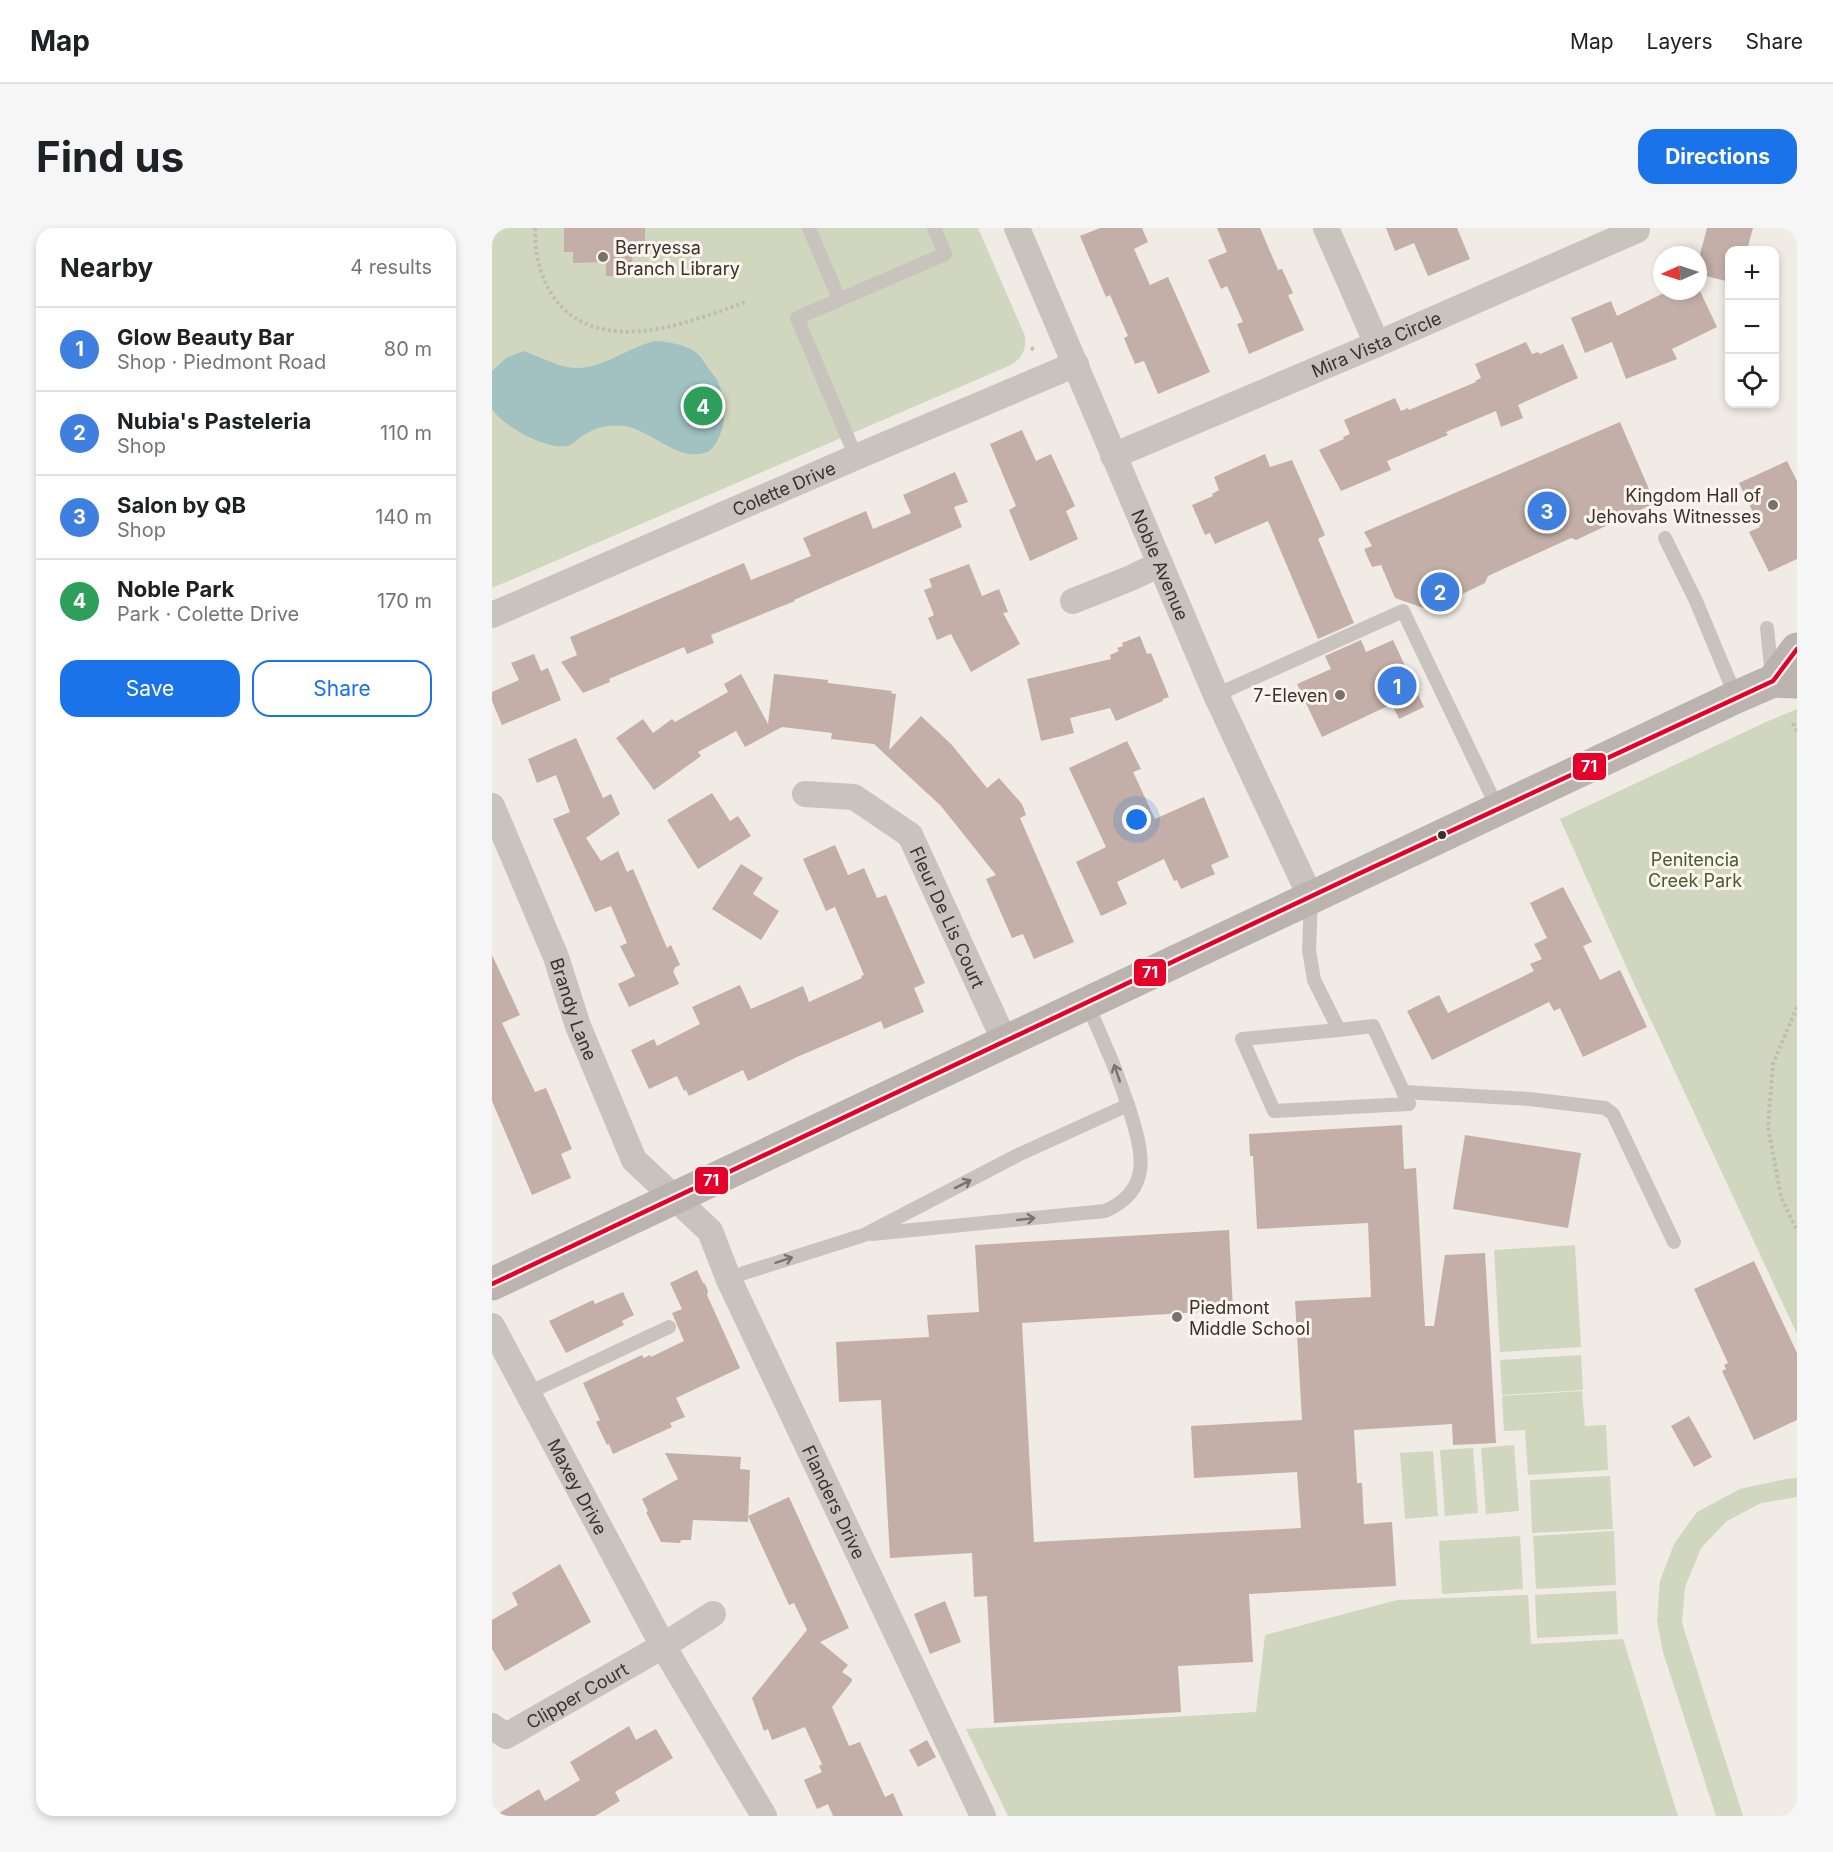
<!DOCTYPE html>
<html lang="en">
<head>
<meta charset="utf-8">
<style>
	:root { --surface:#fff; --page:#f6f6f6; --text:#202124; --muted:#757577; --line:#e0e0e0; --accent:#1a73e8 }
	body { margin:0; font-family:Inter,sans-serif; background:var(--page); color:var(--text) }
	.controls { position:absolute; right:18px; top:18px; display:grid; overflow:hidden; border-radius:12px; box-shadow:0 3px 9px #0003 }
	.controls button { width:54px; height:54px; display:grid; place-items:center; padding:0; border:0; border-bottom:2px solid var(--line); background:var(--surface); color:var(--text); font:30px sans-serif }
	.compass { position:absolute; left:1161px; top:18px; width:54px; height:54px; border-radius:50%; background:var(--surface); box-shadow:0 3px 9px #0003; rotate:267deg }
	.you { position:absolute; left:645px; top:592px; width:21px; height:21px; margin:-15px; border:4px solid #fff; border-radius:50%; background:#1a73e8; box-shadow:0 0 0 9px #1a73e833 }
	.badge { display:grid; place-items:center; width:39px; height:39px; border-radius:50%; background:var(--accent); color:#fff; font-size:20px; font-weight:700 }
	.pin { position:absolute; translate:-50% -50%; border:3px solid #fff; box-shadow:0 2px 6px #0006 }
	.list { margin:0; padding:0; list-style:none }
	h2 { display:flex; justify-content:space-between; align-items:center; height:78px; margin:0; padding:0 24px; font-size:26px }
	h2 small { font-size:20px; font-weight:400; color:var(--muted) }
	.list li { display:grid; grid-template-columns:39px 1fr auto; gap:18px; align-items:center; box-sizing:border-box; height:84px; padding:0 24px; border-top:2px solid var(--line) }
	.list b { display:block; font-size:22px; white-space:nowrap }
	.list p { margin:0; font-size:20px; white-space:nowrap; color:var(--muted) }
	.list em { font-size:20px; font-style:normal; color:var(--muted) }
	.actions { display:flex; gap:12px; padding:18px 24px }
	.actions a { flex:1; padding:14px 0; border:2px solid var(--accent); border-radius:18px; text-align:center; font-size:21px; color:var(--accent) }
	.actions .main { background:var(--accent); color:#fff }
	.icon { flex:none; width:33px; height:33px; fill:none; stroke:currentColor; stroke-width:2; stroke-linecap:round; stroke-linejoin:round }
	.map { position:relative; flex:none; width:1305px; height:1588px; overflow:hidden; border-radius:18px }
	header { display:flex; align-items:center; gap:36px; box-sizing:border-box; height:84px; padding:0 30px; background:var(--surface); border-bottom:2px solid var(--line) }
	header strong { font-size:28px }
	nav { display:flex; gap:33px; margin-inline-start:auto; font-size:21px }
	.intro { display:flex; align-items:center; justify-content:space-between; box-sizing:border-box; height:144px; padding:0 36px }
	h1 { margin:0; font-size:42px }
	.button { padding:15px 27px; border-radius:18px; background:var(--accent); color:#fff; font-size:21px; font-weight:700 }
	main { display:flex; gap:36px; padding:0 36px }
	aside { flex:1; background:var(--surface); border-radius:18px; box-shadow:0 3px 9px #0003 }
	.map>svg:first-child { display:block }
	.green { fill:#d1d6bf }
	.water { fill:#a1c2c1 }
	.building { fill:#c3afa7 }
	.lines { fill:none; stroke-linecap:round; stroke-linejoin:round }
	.path { stroke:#c2bbb6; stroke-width:4; stroke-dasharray:3 3; stroke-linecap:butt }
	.service { stroke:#c9c3be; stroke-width:14 }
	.minor { stroke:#c9c3be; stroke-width:26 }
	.secondary { stroke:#bab3ae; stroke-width:33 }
	.bus-1-casing { stroke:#fbf5ee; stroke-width:9 }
	.bus-1 { stroke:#e4002b; stroke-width:4.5 }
	.oneway { stroke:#7b726d }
	.poi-dot { fill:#7a716c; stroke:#fbf5ee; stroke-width:2 }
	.bus-dot { fill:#3b302b; stroke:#fbf5ee; stroke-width:2 }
	.labels { text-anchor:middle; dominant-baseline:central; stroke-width:6; stroke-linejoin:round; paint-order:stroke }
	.poi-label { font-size:18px; fill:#3b302b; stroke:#fbf5ee; text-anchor:start }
	.street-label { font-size:18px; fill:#3b302b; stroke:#fbf5ee }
	.park-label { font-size:18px; fill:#4a5a2e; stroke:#fbf5ee }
	.line-badge { stroke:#fbf5ee; stroke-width:2 }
	.badge-label { font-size:16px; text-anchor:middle; font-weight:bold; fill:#fff }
</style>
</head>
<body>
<header>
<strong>Map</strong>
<nav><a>Map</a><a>Layers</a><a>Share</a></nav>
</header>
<div class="intro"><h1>Find us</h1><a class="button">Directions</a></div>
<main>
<aside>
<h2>Nearby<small>4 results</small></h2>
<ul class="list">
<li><span class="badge" style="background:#3f7fe0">1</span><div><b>Glow Beauty Bar</b><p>Shop · Piedmont Road</p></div><em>80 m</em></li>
<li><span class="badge" style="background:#3f7fe0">2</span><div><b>Nubia's Pasteleria</b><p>Shop</p></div><em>110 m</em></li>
<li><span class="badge" style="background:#3f7fe0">3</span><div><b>Salon by QB</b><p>Shop</p></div><em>140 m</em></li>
<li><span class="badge" style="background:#2e9e5b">4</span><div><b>Noble Park</b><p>Park · Colette Drive</p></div><em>170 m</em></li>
</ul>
<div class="actions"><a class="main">Save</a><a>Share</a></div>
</aside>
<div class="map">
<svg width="1305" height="1588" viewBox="0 0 1305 1588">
	<rect width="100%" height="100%" fill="#f0ebe5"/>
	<g class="green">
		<path d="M0,0H486L533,108C534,122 531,129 519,137L0,360Z"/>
		<path d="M1305,481V1106L1138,747L1068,591L1274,494Z"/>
		<path d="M1083,1017L1089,1119L1008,1124L1002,1022Z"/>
		<path d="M1089,1127L1091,1162L1010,1167L1008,1132Z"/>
		<path d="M1090,1163L1093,1198L1114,1197L1116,1242L1036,1247L1033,1202L1012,1203L1010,1168Z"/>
		<path d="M1022,1217L1027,1283L994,1286L989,1220Z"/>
		<path d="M981,1220L986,1285L953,1288L948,1222Z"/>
		<path d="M941,1223L946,1288L913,1291L908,1225Z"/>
		<path d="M1118,1248L1121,1301L1040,1305L1038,1252Z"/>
		<path d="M1305,1250V1269L1269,1275L1235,1293L1209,1320L1193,1359L1190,1395L1251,1588H1224L1171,1424L1165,1393L1168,1353L1182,1316L1205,1284L1248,1261L1294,1251Z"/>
		<path d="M1122,1303L1124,1357L1044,1361L1041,1308Z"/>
		<path d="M1028,1308L1031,1361L950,1366L947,1313Z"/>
		<path d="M1124,1363L1126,1406L1045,1410L1043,1367Z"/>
		<path d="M1036,1367L1039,1416L1131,1411L1186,1588H516L474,1501L764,1484L773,1407L905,1372Z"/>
	</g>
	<path class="water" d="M163,113C177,114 194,116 206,126C209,129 212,134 214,137C217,142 222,147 225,152C234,170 235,196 225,213C222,219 219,223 212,225C184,233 160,202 132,198C116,196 104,199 90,208C85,212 80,217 75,218C54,222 11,198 0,181V143L14,130L31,123C44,127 63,137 75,139C107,145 133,120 163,113Z"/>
	<g class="building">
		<path d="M72,0H153V21H140L141,48H114V34L81,35V24H72Z"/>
		<path d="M608,0H650L656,14L642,21L658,57L676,49L718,144L666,166L652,133L643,136L632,110L636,108L618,67L614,69L588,8Z"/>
		<path d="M725,0H768L786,42L790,41L801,65L796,67L812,102L757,126L745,96L751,94L735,58L729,61L716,32L735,24Z"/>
		<path d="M894,0H965L978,31L936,48L922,15L903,23Z"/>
		<path d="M1215,0H1261L1255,22H1238V54L1206,46V34Z"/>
		<path d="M1176,63H1208L1225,99L1180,121L1185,131L1134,151L1120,114L1093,125L1079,90L1119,73L1125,88Z"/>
		<path d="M1034,114L1040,126L1046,124L1048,126L1071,116L1086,150L1026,177L1031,190L1009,199L1004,183L954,204L956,207L895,233L899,242L849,263L827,222L852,211L851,209L858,206L852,192L903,170L909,183L916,180L917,182L984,154L983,153L989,150L983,136Z"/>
		<path d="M1128,194L1163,275L1084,312L1079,310L996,348L993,355L937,382L903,370L889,337L880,339L872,321L880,318L872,304Z"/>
		<path d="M530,202L544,233L559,226L583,278L574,283L586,311L538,333L517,282L524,278L498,216Z"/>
		<path d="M773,226L778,239L800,232L833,307L826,311L862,395L826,411L776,293L723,316L718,305L713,307L700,277L721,268L720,266L727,262L722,249Z"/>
		<path d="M1295,233L1305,253V331L1277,344L1257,304L1268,299L1247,255Z"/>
		<path d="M463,244L476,274L462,279L470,299L329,360L302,372L303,373L219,407L222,415L195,426L192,419L117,451L118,454L91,465L69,434L85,427L78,409L252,335L259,352L319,328L311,310L374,283L381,301L419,285L411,267Z"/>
		<path d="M477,336L490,368L507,361L516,384L511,385L528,416L479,444L459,406L445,412L436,390L442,387L432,362L440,359L437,351Z"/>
		<path d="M648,408L655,426L659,425L677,469L671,471V473L624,493L618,480L578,490L582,505L549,513L535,451L619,431L618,427L627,423L625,420L631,418L630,415Z"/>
		<path d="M869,412L874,424L901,412L932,479L907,491L900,476L830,509L805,456L839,441L833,428Z"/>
		<path d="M42,426L49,443L56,440L69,472L10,497L0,473V464L27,452L19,435Z"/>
		<path d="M249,446L276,496L282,446L336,452V455L400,463L399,465L404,466L397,522L429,488L459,516L495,560L507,550L530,576L534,587L528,590L582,714L542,731L531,706L520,710L494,651L504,647L449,578L382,516L339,511L340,505L290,499L253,519L244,503L206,524L209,528L162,562L124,510L151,491L161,505L180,491L183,494L236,464L232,456Z"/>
		<path d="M84,510L111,570L119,566L128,586L94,610L109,633L126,623L135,644L141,641L175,720L179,717L188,737L182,740L183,742L181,743L187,756L137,779L126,756L143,748L128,718L135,715L119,678L103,684L61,591L78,584L64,547L45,555L36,531Z"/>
		<path d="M635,513L649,541L641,544L663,591L712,569L737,629L719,637L723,646L689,661L685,652L682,653L672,631L625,654L635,676L609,688L584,634L614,619L577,540Z"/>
		<path d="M220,565L238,593L246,588L259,608L206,641L175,592Z"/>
		<path d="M343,617L356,647L372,640L385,670L394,667L433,755L422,760L432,784L392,801L389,793L305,829L256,853L251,842L197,868L194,862L192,863L185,848L157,861L139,822L162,811L165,818L208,796L200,779L248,757L259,781L311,758L317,774L370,750L369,748L372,747L343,679L334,683L311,631Z"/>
		<path d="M249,636L271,650L261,666L287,683L269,712L220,681Z"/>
		<path d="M1071,659L1100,714L1091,718L1108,752L1128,742L1155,799L1091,829L1068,780L1062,783L1057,774L940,832L915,783L947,767L956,785L1042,743L1038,736L1050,731L1042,716L1055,710L1038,675Z"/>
		<path d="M0,727L28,787L10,795L43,864L54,860L80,921L69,926L79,950L40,967L0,873Z"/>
		<path d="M910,897L912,941L924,940L933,1098H942L953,1027L993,1025L1004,1215L961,1217L960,1196L862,1202L865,1255H870L872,1296L900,1294L904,1358L757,1366L761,1434L686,1438L689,1484L502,1495L495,1368L482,1369L480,1325L398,1330L389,1172L347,1174L344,1114L437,1109L435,1087L487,1084L483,1017L737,1002L741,1082L530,1095L542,1314L809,1300L805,1244L702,1250L699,1198L810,1192L803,1073L879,1069L876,995L765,1001L761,928H758L757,906Z"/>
		<path d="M973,907L1089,925L1076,1000L961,981Z"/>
		<path d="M1262,1033L1305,1125V1192L1262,1212L1230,1143L1234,1141L1232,1137L1236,1135L1202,1061Z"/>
		<path d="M205,1042L211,1055L213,1056L216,1063L215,1067L248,1140L184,1170L193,1189L178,1195L180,1199L121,1226L117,1216L115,1217L104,1194L108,1192L91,1155L150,1127L152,1130L158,1127L159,1129L192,1113L180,1085L190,1081L178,1055Z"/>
		<path d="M131,1064L142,1087L130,1093L132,1097L74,1125L57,1093L101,1072L103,1076Z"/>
		<path d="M1197,1188L1220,1229L1202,1239L1179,1198Z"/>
		<path d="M173,1225L249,1229L248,1241L258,1242L256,1294L201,1292L199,1312H189L188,1315L169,1314L154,1284L156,1283L150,1271L186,1251Z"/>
		<path d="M297,1269L357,1400L328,1414L356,1437L350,1444L360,1451V1453L340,1479L357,1518L368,1514L393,1569L401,1565L411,1588H341L336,1576L325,1581L312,1552L330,1544L327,1538L330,1536L313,1499L280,1512L276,1501L272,1503L260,1470L315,1402L302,1375L297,1377L256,1288Z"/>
		<path d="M68,1336L99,1394L13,1443L0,1421V1392L26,1377L20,1365Z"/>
		<path d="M453,1373L469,1414L438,1426L422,1386Z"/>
		<path d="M137,1498L144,1512L164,1501L181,1530L123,1564L128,1573L103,1588H2L47,1561L53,1573L88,1552L78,1534Z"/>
		<path d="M435,1512L444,1529L426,1539L417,1522Z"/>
	</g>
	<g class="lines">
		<g class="path">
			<path d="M43,0C44,9 43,19 45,28C59,95 108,112 170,100C197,95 228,83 254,74"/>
			<path d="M539,120L543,122"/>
			<path d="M1301,495L1305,504"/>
			<path d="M1305,779L1281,836L1276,899L1289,969L1305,1003"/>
		</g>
		<g class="service">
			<path d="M317,0L347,71"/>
			<path d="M364,229L305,90L453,26L442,0"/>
			<path d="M1173,310L1204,373L1244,469"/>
			<path d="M1275,400L1280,448"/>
			<path d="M724,467L911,383L1006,581"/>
			<path d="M819,672L817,722L822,752L847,802L750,811L782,883L917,876L881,798L847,802"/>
			<path d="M911,864L1037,871L1113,880L1121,886L1182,1014"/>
			<path d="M380,1006L613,983C664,961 649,919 636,877"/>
			<path d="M237,1052L252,1045L372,1007L526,927L636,877L622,838L595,775"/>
			<path d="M36,1165L177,1099"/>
		</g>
		<g class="minor">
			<path id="s1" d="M525,0L724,467L819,670"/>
			<path d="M834,0L885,116"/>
			<path id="s2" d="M621,228L885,116L1145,2L1144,0"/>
			<path d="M581,373L639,350L668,336"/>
			<path id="s3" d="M0,387L364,229L584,136"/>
			<path id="s4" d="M313,566L362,569L418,607L513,814"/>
			<path id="s5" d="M0,578L64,729L86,798L142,932L218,1003L237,1052L491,1588"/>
			<path id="s6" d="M0,1098L171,1418L272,1588"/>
			<path id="s7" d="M0,1498L14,1508L171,1418L221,1386"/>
		</g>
		<g class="secondary">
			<path d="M1281,453L1305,421"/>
			<path d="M0,1056L1244,469L1281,453L1305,454"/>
		</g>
		<defs>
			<path id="bus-1" d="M0,1056L862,648L1281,453L1305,421"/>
		</defs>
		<use href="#bus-1" class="bus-1-casing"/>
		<use href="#bus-1" class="bus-1"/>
	</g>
	<defs><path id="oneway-shaft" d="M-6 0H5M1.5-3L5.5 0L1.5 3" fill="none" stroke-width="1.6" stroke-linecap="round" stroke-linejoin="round" transform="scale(1.5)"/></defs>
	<g class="oneway">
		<use href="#oneway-shaft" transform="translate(625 845) rotate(-109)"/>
		<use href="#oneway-shaft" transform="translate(471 956) rotate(-27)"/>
		<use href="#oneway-shaft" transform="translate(534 991) rotate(-6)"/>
		<use href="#oneway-shaft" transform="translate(292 1032) rotate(-18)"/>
	</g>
	<g class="poi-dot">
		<circle cx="111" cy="29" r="6"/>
		<circle cx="1281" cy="277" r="6"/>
		<circle cx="848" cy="467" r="6"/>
		<circle cx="685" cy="1089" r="6"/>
	</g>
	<circle class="bus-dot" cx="950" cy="607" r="5"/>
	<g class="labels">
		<g class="poi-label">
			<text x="123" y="19">Berryessa<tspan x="123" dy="21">Branch Library</tspan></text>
			<text x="1269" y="267" text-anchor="end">Kingdom Hall of<tspan x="1269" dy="21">Jehovahs Witnesses</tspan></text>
			<text x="836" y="467" text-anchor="end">7-Eleven</text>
			<text x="697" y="1079">Piedmont<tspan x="697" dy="21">Middle School</tspan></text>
		</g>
		<g class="street-label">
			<text stroke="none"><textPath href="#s2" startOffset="286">Mira Vista Circle</textPath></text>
			<text stroke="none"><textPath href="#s3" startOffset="318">Colette Drive</textPath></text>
			<text stroke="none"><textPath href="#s1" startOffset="366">Noble Avenue</textPath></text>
			<text stroke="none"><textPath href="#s4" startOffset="207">Fleur De Lis Court</textPath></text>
			<text stroke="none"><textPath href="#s5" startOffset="219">Brandy Lane</textPath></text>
			<text stroke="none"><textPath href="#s6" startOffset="182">Maxey Drive</textPath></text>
			<text stroke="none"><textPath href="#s5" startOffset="784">Flanders Drive</textPath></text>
			<text stroke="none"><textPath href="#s7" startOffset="99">Clipper Court</textPath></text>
		</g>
		<g class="park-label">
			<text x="1203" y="631">Penitencia<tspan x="1203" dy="21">Creek Park</tspan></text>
		</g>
	</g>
	<g class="line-badge">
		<rect x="1080" y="524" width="35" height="29" rx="6" fill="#e4002b"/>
		<rect x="641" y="730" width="34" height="29" rx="6" fill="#e4002b"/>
		<rect x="202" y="938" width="35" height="29" rx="6" fill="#e4002b"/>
	</g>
	<g class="badge-label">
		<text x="1097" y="544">71</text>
		<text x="658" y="750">71</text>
		<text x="219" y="958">71</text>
	</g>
</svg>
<div class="controls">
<button>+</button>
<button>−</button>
<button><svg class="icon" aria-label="locate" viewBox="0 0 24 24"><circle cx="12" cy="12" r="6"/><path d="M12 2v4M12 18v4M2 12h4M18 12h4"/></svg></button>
</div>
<svg class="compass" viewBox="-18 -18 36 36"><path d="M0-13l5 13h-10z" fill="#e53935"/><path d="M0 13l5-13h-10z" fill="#757577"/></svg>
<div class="you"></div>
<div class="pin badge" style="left:905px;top:458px;background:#3f7fe0">1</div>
<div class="pin badge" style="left:948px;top:364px;background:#3f7fe0">2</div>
<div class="pin badge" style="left:1055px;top:283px;background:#3f7fe0">3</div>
<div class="pin badge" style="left:211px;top:178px;background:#2e9e5b">4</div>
</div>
</main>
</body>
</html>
